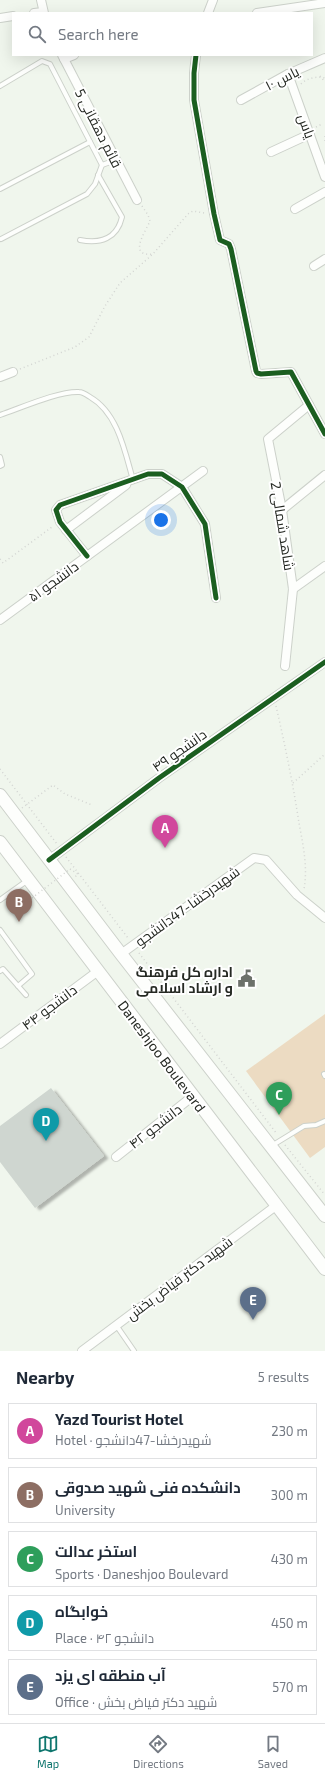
<!DOCTYPE html>
<html lang="en">
<head>
<meta charset="utf-8">
<style>
	:root { --surface:#fff; --page:#f6f6f7; --text:#1f2937; --muted:#747a83; --line:#e0e1e3; --accent:#0f766e }
	body { margin:0; font-family:"Exo 2",Cairo,sans-serif; background:var(--page); color:var(--text) }
	.you { position:absolute; left:161px; top:520px; width:14px; height:14px; margin:-10px; border:3px solid #fff; border-radius:50%; background:#1a73e8; box-shadow:0 0 0 6px #1a73e833 }
	.badge { display:grid; place-items:center; width:26px; height:26px; border-radius:50%; background:var(--accent); color:#fff; font-size:13px; font-weight:700 }
	.pin { position:absolute; translate:-50% -33px; filter:drop-shadow(0 1px 2px #0008) }
	.pin::after { content:''; position:absolute; top:21px; width:14px; height:12px; background:inherit; clip-path:polygon(0 0,100% 0,50% 100%) }
	.list { margin:0; padding:0; list-style:none }
	h2 { display:flex; justify-content:space-between; align-items:center; height:52px; margin:0; padding:0 16px; font-size:17px }
	h2 small { font-size:13px; font-weight:400; color:var(--muted) }
	.list li { display:grid; grid-template-columns:26px 1fr auto; gap:12px; align-items:center; box-sizing:border-box; height:56px; margin:0 8px 8px; padding:0 8px; border:1px solid var(--line); border-radius:0px }
	.list b { display:block; font-size:15px; white-space:nowrap }
	.list p { margin:0; font-size:13px; white-space:nowrap; color:var(--muted) }
	.list em { font-size:13px; font-style:normal; color:var(--muted) }
	.icon { flex:none; width:22px; height:22px; fill:none; stroke:currentColor; stroke-width:2; stroke-linecap:round; stroke-linejoin:round }
	.map { position:relative; flex:none; width:325px; height:1351px; overflow:hidden }
	.search { position:absolute; background:var(--surface); box-shadow:0 4px 16px #0002; left:12px; right:12px; top:12px; height:44px; display:flex; align-items:center; gap:10px; box-sizing:border-box; padding:0 14px; border-radius:0px; color:var(--muted); font-size:15px }
	.sheet { height:372px; background:var(--surface) }
	nav { display:flex; justify-content:space-around; align-items:center; box-sizing:border-box; height:56px; border-top:1px solid var(--line); background:var(--surface); font-size:11px; color:var(--muted) }
	nav a { display:grid; justify-items:center; gap:2px }
	nav .on { color:var(--accent) }
	.map>svg:first-child { display:block }
	.green { fill:#ecdbc2 }
	.building { fill:#cfd6d0; filter:url(#shadow) }
	.lines { fill:none; stroke-linecap:round; stroke-linejoin:round }
	.lane-casing { stroke:#ccd1ca; stroke-width:6 }
	.street-casing { stroke:#ccd1ca; stroke-width:10 }
	.primary-casing { stroke:#ccd1ca; stroke-width:14 }
	.path { stroke:#d3d5d2; stroke-width:1.5; stroke-dasharray:1 3; stroke-linecap:butt }
	.lane { stroke:#fdfefc; stroke-width:4 }
	.street { stroke:#fdfefc; stroke-width:8 }
	.primary { stroke:#fdfefc; stroke-width:12 }
	.path-bridge { stroke:#d3d5d2; stroke-width:1.5; stroke-dasharray:1 3; stroke-linecap:butt }
	.cycleway-casing { stroke:#fff; stroke-width:8 }
	.cycleway { stroke:#1b5e20; stroke-width:5 }
	.labels { text-anchor:middle; dominant-baseline:central; stroke-width:4; stroke-linejoin:round; paint-order:stroke }
	.street-label { font-size:14px; fill:#252923; stroke:#fff }
	.poi-label { font-size:14px; font-weight:bold; fill:#252923; stroke:#fff; text-anchor:end }
</style>
</head>
<body>
<div class="map">
<svg width="325" height="1351" viewBox="0 0 325 1351">
	<defs>
		<filter id="shadow"><feDropShadow dx="4.5" dy="2.5" stdDeviation="1" flood-color="#0004"/></filter>
	</defs>
	<rect width="100%" height="100%" fill="#f0f6ed"/>
	<path class="green" d="M325,1014V1147L310,1158L246,1071Z"/>
	<path class="building" d="M51,1088L104,1156L35,1208L0,1162V1126Z"/>
	<g class="lines">
		<defs>
			<g id="lane">
				<path d="M0,86L42,61L50,64L102,165L116,160"/>
				<path d="M0,189L90,142"/>
				<path d="M1,239L87,194L95,184L102,165"/>
				<path d="M80,240C100,244 117,239 122,217L98,175"/>
				<path d="M0,415C21,408 58,391 79,392C83,392 87,395 90,397C118,413 125,452 133,480"/>
				<path d="M0,457L2,465L0,466"/>
				<path d="M0,900L28,880"/>
				<path d="M0,930L32,974L18,986"/>
				<path d="M0,971L3,969L26,995"/>
				<path d="M324,1074L325,1076"/>
				<path d="M273,1145L304,1126L316,1125L325,1121"/>
				<path d="M116,1325L134,1351"/>
			</g>
			<g id="street">
				<path d="M41,0L44,13"/>
				<path d="M34,13L43,12"/>
				<path d="M208,13L213,0"/>
				<path d="M257,13L325,3"/>
				<path d="M0,18L13,16"/>
				<path d="M62,55L137,200"/>
				<path d="M196,55L194,73V100L214,214L220,240L229,244L231,249L256,371L257,373L261,374L291,372L325,434"/>
				<path d="M64,59L74,55"/>
				<path d="M288,74L325,177"/>
				<path d="M241,100L288,74L325,58"/>
				<path d="M271,152L310,134"/>
				<path d="M295,209L325,192"/>
				<path d="M314,266L325,259"/>
				<path d="M0,377L13,372"/>
				<path d="M282,510L325,475"/>
				<path d="M66,530L126,485"/>
				<path d="M87,556L60,522L56,510L60,505L148,474H162L182,487L205,524L216,598"/>
				<path d="M293,589L325,566"/>
				<path d="M0,620L203,471"/>
				<path d="M285,666L293,589L282,510L268,439L309,405"/>
				<path d="M49,860L159,778L325,662"/>
				<path d="M121,954L254,858L266,860L297,895L325,918"/>
				<path d="M0,1044L98,971"/>
				<path d="M116,1157L193,1096"/>
				<path d="M82,1351L277,1205"/>
			</g>
			<g id="primary">
				<path d="M0,795L121,954L325,1216"/>
				<path d="M0,842L325,1269"/>
			</g>
		</defs>
		<use href="#lane" class="lane-casing"/>
		<use href="#street" class="street-casing"/>
		<use href="#primary" class="primary-casing"/>
		<g class="path">
			<path d="M320,76L325,82"/>
			<path d="M301,84C307,78 317,76 325,78"/>
			<path d="M316,127L322,124"/>
			<path d="M325,136V141"/>
			<path d="M142,206L148,215L150,221C146,231 127,257 153,254L188,214L193,211L204,213"/>
			<path d="M20,369L75,347L89,337L105,306L120,283L153,254"/>
			<path d="M0,559L3,563L52,527"/>
			<path d="M276,706C285,745 293,784 299,823C303,845 308,867 304,889"/>
			<path d="M0,769L57,844"/>
			<path d="M293,783L325,754"/>
			<path d="M22,808L53,785L65,794L92,805"/>
			<path d="M66,857L128,938"/>
			<path d="M70,869L78,874L75,877"/>
			<path d="M139,953L277,1134"/>
			<path d="M285,1145L325,1195"/>
		</g>
		<use href="#lane" class="lane"/>
		<use href="#street" class="street"/>
		<use href="#primary" class="primary"/>
		<path class="path-bridge" d="M32,898L70,869"/>
		<defs>
			<g id="cycleway">
				<path d="M196,55L194,73V100L214,214L220,240L229,244L231,249L256,371L257,373L261,374L291,372L325,434"/>
				<path d="M87,556L60,522L56,510L60,505L148,474H162L182,487L205,524L216,598"/>
				<path d="M49,860L159,778L325,662"/>
			</g>
		</defs>
		<use href="#cycleway" class="cycleway-casing"/>
		<use href="#cycleway" class="cycleway"/>
	</g>
	<defs>
		<symbol id="civic-bare" viewBox="-9 -9 18 18"><path d="M-.6-6.5H3V-4.5H.6V-3L4-1V1h2V6H-6V1h2V-1L-.6-3ZM-1.2 2.5V6h2.4V2.5Z" fill="#6c716a" stroke="#fff" stroke-width="2.5" paint-order="stroke"/></symbol>
	</defs>
	<g fill-rule="evenodd">
		<use href="#civic-bare" x="234" y="966" width="25" height="25"/>
	</g>
	<g class="labels">
		<g class="street-label">
			<text transform="translate(282 78) rotate(-27)">یاس ۱۰</text>
			<text transform="translate(307 126) rotate(70)">یاس</text>
			<text transform="translate(99 128) rotate(63)">قائم دهقانی 5</text>
			<text transform="translate(283 526) rotate(81)">شاهد شمالی 2</text>
			<text transform="translate(53 581) rotate(-36)">دانشجو ۵۱</text>
			<text transform="translate(179 750) rotate(-35)">دانشجو ۴۹</text>
			<text transform="translate(187 906) rotate(-36)">شهیدرخشا-47دانشجو</text>
			<text transform="translate(49 1007) rotate(-37)">دانشجو ۴۴</text>
			<text transform="translate(162 1056) rotate(53)">Daneshjoo Boulevard</text>
			<text transform="translate(155 1126) rotate(-38)">دانشجو ۴۲</text>
			<text transform="translate(179 1278) rotate(-37)">شهید دکتر فیاض بخش</text>
		</g>
		<g class="poi-label">
			<text x="233" y="971">اداره کل فرهنگ<tspan x="233" dy="16">و ارشاد اسلامی</tspan></text>
		</g>
	</g>
</svg>
<div class="you"></div>
<div class="pin badge" style="left:165px;top:848px;background:#d1479c">A</div>
<div class="pin badge" style="left:19px;top:922px;background:#8d6e63">B</div>
<div class="pin badge" style="left:279px;top:1115px;background:#2e9e5b">C</div>
<div class="pin badge" style="left:46px;top:1141px;background:#0f9aa8">D</div>
<div class="pin badge" style="left:253px;top:1320px;background:#5c6f8a">E</div>
<div class="search"><svg class="icon" aria-label="search" viewBox="0 0 24 24"><circle cx="10" cy="10" r="6"/><path d="M15 15l6 6"/></svg>Search here</div>
</div>
<section class="sheet">
<h2>Nearby<small>5 results</small></h2>
<ul class="list">
<li><span class="badge" style="background:#d1479c">A</span><div><b>Yazd Tourist Hotel</b><p>Hotel · شهیدرخشا-47دانشجو</p></div><em>230 m</em></li>
<li><span class="badge" style="background:#8d6e63">B</span><div><b>دانشکده فنی شهید صدوقی</b><p>University</p></div><em>300 m</em></li>
<li><span class="badge" style="background:#2e9e5b">C</span><div><b>استخر عدالت</b><p>Sports · Daneshjoo Boulevard</p></div><em>430 m</em></li>
<li><span class="badge" style="background:#0f9aa8">D</span><div><b>خوابگاه</b><p>Place · دانشجو ۴۲</p></div><em>450 m</em></li>
<li><span class="badge" style="background:#5c6f8a">E</span><div><b>آب منطقه ای یزد</b><p>Office · شهید دکتر فیاض بخش</p></div><em>570 m</em></li>
</ul>
</section>
<nav>
<a class="on"><svg class="icon" aria-label="map" viewBox="0 0 24 24"><path d="M3 6l6-2 6 2 6-2v14l-6 2-6-2-6 2zM9 4v14M15 6v14"/></svg>Map</a>
<a><svg class="icon" aria-label="directions" viewBox="0 0 24 24"><path d="M12 3l9 9-9 9-9-9zM9 14v-3h6M13 9l2 2-2 2"/></svg>Directions</a>
<a><svg class="icon" aria-label="saved" viewBox="0 0 24 24"><path d="M7 4h10v16l-5-4-5 4z"/></svg>Saved</a>
</nav>
</body>
</html>
